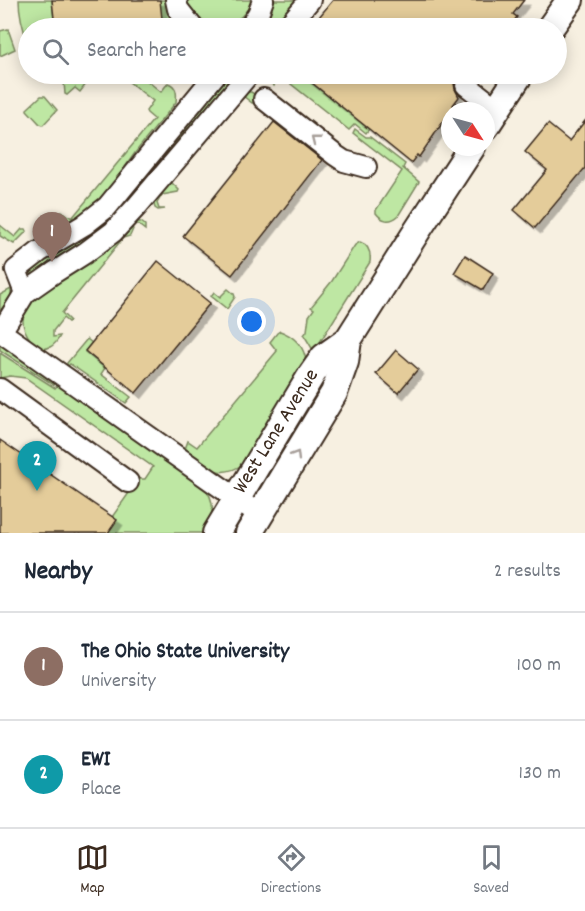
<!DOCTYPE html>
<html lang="en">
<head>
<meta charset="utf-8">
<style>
	:root { --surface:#fff; --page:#f2f2f3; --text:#1f2937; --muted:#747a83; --line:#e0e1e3; --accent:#3b2a1e }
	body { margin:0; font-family:Dekko,sans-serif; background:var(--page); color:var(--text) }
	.compass { position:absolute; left:441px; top:102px; width:54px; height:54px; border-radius:50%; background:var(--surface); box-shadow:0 3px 15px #0003; rotate:126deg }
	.you { position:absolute; left:252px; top:322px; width:21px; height:21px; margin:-15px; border:4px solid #fff; border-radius:50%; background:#1a73e8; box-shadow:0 0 0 9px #1a73e833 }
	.badge { display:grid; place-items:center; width:39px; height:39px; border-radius:50%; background:var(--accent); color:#fff; font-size:20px; font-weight:700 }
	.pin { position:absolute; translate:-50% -50px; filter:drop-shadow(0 2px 3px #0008) }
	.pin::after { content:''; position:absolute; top:32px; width:21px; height:18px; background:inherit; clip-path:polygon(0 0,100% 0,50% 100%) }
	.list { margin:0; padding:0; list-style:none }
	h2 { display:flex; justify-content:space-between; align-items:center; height:78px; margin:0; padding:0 24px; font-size:26px }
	h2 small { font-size:20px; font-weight:400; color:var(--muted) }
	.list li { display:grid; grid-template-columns:39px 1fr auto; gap:18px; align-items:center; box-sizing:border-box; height:108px; padding:0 24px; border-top:2px solid var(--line) }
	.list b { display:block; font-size:22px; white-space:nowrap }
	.list p { margin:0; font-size:20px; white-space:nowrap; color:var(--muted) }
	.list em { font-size:20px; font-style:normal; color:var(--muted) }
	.icon { flex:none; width:33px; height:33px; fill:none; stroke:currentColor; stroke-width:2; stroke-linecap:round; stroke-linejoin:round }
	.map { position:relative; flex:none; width:585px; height:533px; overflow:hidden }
	.search { position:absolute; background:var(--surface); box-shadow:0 3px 15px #0003; left:18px; right:18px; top:18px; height:66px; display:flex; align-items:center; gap:15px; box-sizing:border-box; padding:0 21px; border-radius:33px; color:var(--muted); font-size:22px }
	.sheet { height:294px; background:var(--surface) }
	nav { display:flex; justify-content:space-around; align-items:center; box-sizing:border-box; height:84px; border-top:2px solid var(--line); background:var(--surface); font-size:16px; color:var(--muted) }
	nav a { display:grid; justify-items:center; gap:3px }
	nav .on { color:var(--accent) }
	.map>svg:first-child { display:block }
	.green { fill:#bee7a3; stroke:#7c8860; stroke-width:1.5 }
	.building { fill:#e4cc9a; stroke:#3b2a1e; stroke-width:1.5; filter:url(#shadow) }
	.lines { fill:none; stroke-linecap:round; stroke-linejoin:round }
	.minor-casing { stroke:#3b2a1e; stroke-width:24 }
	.major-casing { stroke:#3b2a1e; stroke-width:30 }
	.minor { stroke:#fff; stroke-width:20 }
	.major { stroke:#fff; stroke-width:26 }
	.oneway { stroke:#a79f9a }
	.labels { text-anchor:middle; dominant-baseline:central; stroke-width:6; stroke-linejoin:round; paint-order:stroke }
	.street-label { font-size:21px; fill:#3b2a1e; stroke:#fff }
</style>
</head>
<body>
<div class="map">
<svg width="585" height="533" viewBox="0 0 585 533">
	<defs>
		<filter id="shadow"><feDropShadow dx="5.5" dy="5.5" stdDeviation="0" flood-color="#0004"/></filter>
	</defs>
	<rect width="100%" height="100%" fill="#f7f0e1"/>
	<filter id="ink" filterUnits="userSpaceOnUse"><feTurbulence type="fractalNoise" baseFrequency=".0167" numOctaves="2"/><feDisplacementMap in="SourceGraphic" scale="12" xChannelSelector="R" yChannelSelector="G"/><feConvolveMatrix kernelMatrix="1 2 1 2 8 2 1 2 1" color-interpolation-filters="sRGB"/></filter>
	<g filter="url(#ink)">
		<g class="green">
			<path d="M19,0H52L55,28H28V43C23,29 19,15 19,0Z"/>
			<path d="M160,0H166L177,24L182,28H126V22Z"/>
			<path d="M184,0H253C249,7 245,15 238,19C217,31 193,21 184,0Z"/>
			<path d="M274,0H297L273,28H261L267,18Z"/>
			<path d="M8,29L15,49L0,56V31Z"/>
			<path d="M119,74H139L161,92L168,83C177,86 177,94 176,102C163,119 148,136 135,153C116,179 104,203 74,220C67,225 61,227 52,227V224L62,211L72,218L154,119L147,113L146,111L153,101Z"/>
			<path d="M227,74H236L136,194L113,218L102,229L75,249L40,270L33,274H31L29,271C48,252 79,242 101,224Z"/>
			<path d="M264,74H301L369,129L366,133L355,124L349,130L287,81L277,77L274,86L266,79Z"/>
			<path d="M75,78C79,78 85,80 86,84L80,92L75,88L67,95L65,94L64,82Z"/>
			<path d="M246,92H251L256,95V100L255,103H252L243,96L171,182L179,190L178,192L162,195L157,203L159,209H165L158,210L155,208L153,201Z"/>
			<path d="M41,96H45L57,110L43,125L40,124L27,110V109Z"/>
			<path d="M355,129L366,137H370L405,164L403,168L419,182L398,216C390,223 382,221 376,213V210L402,171L353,133Z"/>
			<path d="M138,222H141L145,225V230L136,223L130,227L133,229L130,236L123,238L62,313L70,321L68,322L63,318L53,331V337L60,336C58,340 54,345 50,347C37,354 22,332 23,320C24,310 34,299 41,292L131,224Z"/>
			<path d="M0,225L15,237L22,229H26L27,231L14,244L0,236Z"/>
			<path d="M360,242C369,245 371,253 370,262L315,350H313L304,335L307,331L309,316L314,309L311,307L332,281L355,245Z"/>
			<path d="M11,289V297L0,311V295Z"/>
			<path d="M228,289L234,294L235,297L227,309L211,296L214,292L220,297Z"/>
			<path d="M280,331C294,336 305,347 306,362L245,463C220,481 207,467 186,453L185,449L188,441L197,447L277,351L270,342L277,333Z"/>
			<path d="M87,339L92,343L85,352L105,368L101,374L131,397L126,403L70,364L67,367V363Z"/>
			<path d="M0,342L56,382L54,385L0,350Z"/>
			<path d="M0,353L55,388L59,384L204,486C217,504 213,514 204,533H108L112,517L136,483L139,479H145L153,467L26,378L10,376L0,378Z"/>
		</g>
		<g class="building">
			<path d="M52,0H160L162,19L68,28H55Z"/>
			<path d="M333,0H524L513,14L517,17L509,28H310Z"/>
			<path d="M301,74H464L457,77L454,83L455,89L459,97L453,105L454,106L419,157L417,155L411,163Z"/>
			<path d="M585,121V168L535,228L514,210L547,170L525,152L548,124L569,141Z"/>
			<path d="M274,122L322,160L232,275L183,236Z"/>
			<path d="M465,255L493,273L483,290L454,273Z"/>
			<path d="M158,261L210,303L136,393L85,351Z"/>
			<path d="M396,350L418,369L398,393L376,374Z"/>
			<path d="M0,440L117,520L108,533H0Z"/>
		</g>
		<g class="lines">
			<defs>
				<g id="minor">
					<path d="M176,0L178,9L193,28"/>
					<path d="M249,28L258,14L263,0"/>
					<path d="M286,28L310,0"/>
					<path d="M249,74L138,205L113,232L85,253L55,272L25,293L1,332L260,515"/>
					<path d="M466,85L497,109"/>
					<path d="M264,99L335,155L344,161L366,167"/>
					<path d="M25,293L16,270L39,252L84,225L107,207L216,74"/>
					<path d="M0,389L128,482"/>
				</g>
				<g id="major">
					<path d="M550,28L570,0"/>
					<path d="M486,126L520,74"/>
					<path d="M216,533L312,374L324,357L348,340L417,231L472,147"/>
					<path d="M249,533L334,393L345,362L348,340"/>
				</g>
			</defs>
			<use href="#minor" class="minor-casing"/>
			<use href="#major" class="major-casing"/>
			<use href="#minor" class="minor"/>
			<use href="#major" class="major"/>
		</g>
		<defs><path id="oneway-chevron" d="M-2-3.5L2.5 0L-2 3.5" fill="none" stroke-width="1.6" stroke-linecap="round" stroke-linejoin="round" transform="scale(1.5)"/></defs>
		<g class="oneway">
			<use href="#oneway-chevron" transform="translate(315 140) rotate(-142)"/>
			<use href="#oneway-chevron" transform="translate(296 455) rotate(-59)"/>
		</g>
	</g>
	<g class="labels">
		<g class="street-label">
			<text transform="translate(277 432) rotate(-58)">West Lane Avenue</text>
		</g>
	</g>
</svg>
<svg class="compass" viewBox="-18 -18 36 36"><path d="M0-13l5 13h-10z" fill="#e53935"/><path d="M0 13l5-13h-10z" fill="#747a83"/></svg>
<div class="you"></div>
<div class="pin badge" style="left:52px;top:262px;background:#8d6e63">1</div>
<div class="pin badge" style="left:37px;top:491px;background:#0f9aa8">2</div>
<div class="search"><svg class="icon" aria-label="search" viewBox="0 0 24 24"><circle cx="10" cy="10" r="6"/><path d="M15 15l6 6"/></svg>Search here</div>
</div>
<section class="sheet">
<h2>Nearby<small>2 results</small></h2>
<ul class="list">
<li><span class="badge" style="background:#8d6e63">1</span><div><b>The Ohio State University</b><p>University</p></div><em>100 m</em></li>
<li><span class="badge" style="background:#0f9aa8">2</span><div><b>EWI</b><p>Place</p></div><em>130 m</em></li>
</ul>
</section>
<nav>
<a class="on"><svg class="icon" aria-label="map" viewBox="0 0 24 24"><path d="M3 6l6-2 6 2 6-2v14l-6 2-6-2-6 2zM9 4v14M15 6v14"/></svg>Map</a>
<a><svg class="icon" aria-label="directions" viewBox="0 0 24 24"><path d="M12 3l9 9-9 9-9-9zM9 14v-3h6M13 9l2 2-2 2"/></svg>Directions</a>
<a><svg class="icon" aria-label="saved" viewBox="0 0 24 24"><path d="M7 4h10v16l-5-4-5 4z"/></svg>Saved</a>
</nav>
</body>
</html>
